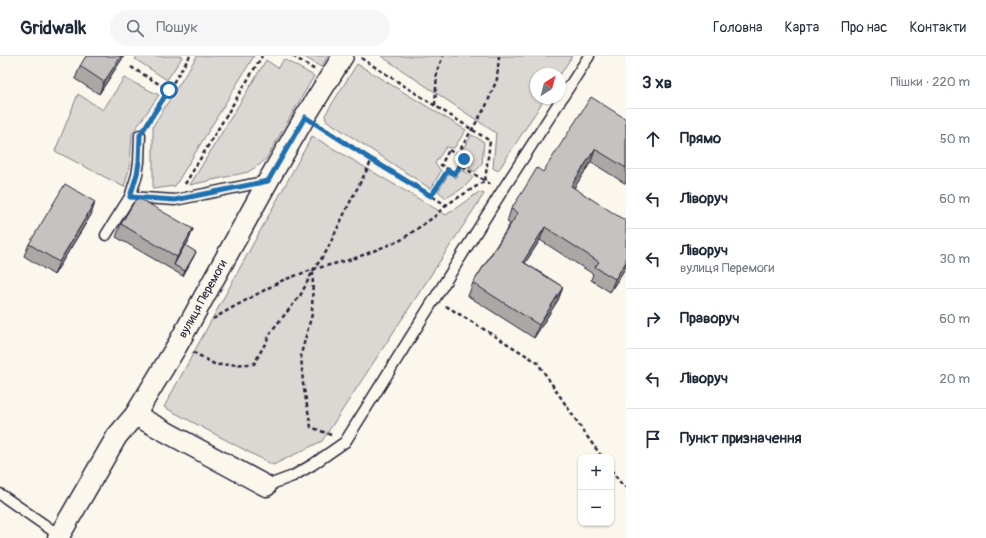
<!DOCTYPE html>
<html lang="uk">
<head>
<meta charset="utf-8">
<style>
	:root { --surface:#fff; --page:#f6f6f7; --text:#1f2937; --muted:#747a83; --line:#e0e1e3 }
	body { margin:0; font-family:Pangolin,sans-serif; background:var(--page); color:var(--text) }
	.controls { position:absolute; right:12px; bottom:12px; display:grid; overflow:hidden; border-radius:8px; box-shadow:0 1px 3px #0004 }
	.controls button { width:36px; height:36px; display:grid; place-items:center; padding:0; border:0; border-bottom:1px solid var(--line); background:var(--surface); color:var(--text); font:20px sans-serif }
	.compass { position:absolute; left:530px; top:12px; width:36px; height:36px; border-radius:50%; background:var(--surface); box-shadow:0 1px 3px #0004; rotate:36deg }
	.stop { position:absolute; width:12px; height:12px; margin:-9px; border:3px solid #1f6fb2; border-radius:50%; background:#fff }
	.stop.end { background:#1f6fb2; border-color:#fff; box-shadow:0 1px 4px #0008 }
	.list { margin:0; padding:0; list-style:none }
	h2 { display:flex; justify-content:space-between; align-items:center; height:52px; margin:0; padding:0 16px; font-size:17px }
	h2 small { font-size:13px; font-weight:400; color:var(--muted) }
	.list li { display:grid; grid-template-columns:26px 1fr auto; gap:12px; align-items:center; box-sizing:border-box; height:60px; padding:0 16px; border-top:1px solid var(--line) }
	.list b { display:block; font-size:15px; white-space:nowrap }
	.list p { margin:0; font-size:13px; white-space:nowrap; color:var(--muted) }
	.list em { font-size:13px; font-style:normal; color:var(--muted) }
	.icon { flex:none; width:22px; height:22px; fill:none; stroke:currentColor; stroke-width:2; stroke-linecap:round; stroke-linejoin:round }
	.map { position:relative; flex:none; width:626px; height:482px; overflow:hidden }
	header { display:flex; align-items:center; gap:24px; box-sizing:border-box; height:56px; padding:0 20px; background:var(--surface); border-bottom:1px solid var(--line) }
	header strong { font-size:19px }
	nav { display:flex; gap:22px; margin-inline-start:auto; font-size:14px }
	.search { width:280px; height:36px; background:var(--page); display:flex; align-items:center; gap:10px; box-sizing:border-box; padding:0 14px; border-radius:22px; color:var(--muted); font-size:15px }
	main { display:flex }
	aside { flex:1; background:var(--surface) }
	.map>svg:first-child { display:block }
	.green { fill:#dbd8d3; stroke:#7e7d87 }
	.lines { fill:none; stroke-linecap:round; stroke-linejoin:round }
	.lane-casing { stroke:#22223b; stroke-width:13 }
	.street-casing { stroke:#22223b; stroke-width:23 }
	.path { stroke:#22223b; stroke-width:2.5; stroke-dasharray:4 3; stroke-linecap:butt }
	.lane { stroke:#fbf7ec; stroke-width:10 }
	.street { stroke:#fbf7ec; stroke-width:20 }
	.wall { fill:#aaa7a5; stroke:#22223b }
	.shaded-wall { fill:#8b8886; stroke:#22223b }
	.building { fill:#c6c2c0; stroke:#22223b }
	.route { stroke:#1f6fb2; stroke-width:5 }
	.labels { text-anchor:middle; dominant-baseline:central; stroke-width:3.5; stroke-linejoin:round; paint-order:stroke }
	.street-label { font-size:12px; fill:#22223b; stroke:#fbf7ec }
</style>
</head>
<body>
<header>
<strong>Gridwalk</strong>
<div class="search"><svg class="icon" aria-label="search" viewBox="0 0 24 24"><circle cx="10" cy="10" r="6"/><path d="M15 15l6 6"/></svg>Пошук</div>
<nav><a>Головна</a><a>Карта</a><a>Про нас</a><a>Контакти</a></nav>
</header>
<main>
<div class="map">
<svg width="626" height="482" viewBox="0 0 626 482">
	<rect width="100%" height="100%" fill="#fbf7ec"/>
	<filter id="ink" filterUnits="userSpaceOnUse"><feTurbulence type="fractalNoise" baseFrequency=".025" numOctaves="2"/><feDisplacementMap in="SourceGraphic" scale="8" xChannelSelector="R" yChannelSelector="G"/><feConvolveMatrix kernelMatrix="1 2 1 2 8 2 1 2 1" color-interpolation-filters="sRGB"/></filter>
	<g filter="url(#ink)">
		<g class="green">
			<path d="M137,0H183L167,24L135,3Z"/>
			<path d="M197,0H254L175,130L153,133V70Z"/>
			<path d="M303,0H328L321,11Z"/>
			<path d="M381,0H572L560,19V18H536V42H545L498,115L493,112L496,77Z"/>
			<path d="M284,3L314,20L266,103L259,109L248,116L190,129L266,4L278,12Z"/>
			<path d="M357,8L466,74L454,92L446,91L435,107L441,115L431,133L326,64L325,59Z"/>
			<path d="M124,22L159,39L132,78L130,110L124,131L55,95L78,38L103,54Z"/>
			<path d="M472,79L484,86L482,108L475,116L464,108L468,102L460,97Z"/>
			<path d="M312,80L446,159L479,136L484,138L322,385L273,409L164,351Z"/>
			<path d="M461,113L473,121C466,132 458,135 446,142L438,135L449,117L456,122Z"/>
		</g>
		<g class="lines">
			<defs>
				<g id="lane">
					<path d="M130,141L175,144L268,125"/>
					<path d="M106,179L130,141L137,119L139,106L140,79"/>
					<path d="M266,430L293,420L312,409L345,386L502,135L589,0"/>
					<path d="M0,438L59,479"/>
				</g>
				<g id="street">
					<path d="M135,359L266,430"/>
					<path d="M58,482L117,380L135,359L178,288L268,125L305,61L343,0"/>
				</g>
			</defs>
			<use href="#lane" class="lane-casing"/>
			<use href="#street" class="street-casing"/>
			<g class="path">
				<path d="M293,0L315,14"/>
				<path d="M361,2L490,85L485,125L491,129"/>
				<path d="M131,11L169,34"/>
				<path d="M435,49L437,15L443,0"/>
				<path d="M147,68L190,0"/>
				<path d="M320,70L372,104L446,149L485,125L460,109"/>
				<path d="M449,94L464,103L455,118L441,109Z"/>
				<path d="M457,99L486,50L497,23L499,0"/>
				<path d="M185,128L262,0"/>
				<path d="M431,140L448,114"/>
				<path d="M313,216L312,258L301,298L303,328L311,371L331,379"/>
				<path d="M446,250L537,306L586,379L602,401"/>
				<path d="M213,263L230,253L281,225L314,213L353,203L401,184L434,161L446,149"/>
				<path d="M193,296L216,309L254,308L273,273L300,240L314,213L326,196L349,148L372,104"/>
				<path d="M611,414L623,430L626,431"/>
			</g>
			<use href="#lane" class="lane"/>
			<use href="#street" class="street"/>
		</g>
		<g class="wall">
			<path d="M124,0L99,38L75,23L80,10Z"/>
			<path d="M626,63V128L591,106L574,132L626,211L610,236L591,224L593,218L540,184L525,207L563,231L558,244L534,282L468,240L473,227L510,168L507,166L511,153L543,116Z"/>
			<path d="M95,146L91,159L54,219L24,200L29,188Z"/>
			<path d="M121,168L193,173L188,186L186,190L194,200L183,220L116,181Z"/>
		</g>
		<g class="shaded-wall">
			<path d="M121,0H124L99,38L104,26Z"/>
			<path d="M595,93L591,106L567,143L571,130Z"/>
			<path d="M95,146L91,159L54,219L59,206Z"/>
			<path d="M545,171L540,184L518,218L523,206Z"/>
			<path d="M193,173L188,186L174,209L177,201Z"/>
			<path d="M196,196L194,200L183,220L185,215Z"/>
			<path d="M626,206V211L610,236L615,223Z"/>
			<path d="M563,231L558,244L534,282L539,269Z"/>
		</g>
		<g class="building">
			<path d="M86,0H121L104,26L80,10Z"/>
			<path d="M591,41L626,63V112L595,93L571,130L626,165V206L615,223L595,211L599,206L545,171L523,206L563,231L539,269L473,227L518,157L511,153L523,135L537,112L543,116Z"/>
			<path d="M65,128L95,146L59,206L29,188Z"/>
			<path d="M137,141L193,173L177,201L121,168Z"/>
			<path d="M185,189L196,196L185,215L174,209Z"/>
		</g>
	</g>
	<g class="lines" filter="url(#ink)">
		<path class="route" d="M169,34L140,79L139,106L137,118L130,141L175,144L268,125L305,61L372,104L431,140L448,114L455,118L464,103"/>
	</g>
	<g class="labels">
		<g class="street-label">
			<text transform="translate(203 243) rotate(-61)">вулиця Перемоги</text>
		</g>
	</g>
</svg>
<div class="controls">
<button>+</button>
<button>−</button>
</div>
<svg class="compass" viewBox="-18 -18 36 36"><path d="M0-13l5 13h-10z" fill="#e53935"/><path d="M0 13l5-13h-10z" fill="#747a83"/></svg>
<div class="stop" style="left:169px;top:34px"></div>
<div class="stop end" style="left:464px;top:103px"></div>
</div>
<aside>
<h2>3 хв<small>Пішки · 220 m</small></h2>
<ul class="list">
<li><svg class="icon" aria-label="ahead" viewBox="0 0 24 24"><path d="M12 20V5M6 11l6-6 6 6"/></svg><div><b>Прямо</b></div><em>50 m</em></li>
<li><svg class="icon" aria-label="left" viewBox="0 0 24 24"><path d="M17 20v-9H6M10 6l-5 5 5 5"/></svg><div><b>Ліворуч</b></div><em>60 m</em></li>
<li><svg class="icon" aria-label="left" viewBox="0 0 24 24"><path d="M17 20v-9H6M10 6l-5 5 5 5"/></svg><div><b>Ліворуч</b><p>вулиця Перемоги</p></div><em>30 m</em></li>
<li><svg class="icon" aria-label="right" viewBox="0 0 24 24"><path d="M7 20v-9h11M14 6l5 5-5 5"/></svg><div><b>Праворуч</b></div><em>60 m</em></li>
<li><svg class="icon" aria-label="left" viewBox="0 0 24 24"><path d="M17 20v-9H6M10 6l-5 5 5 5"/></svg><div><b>Ліворуч</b></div><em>20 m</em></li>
<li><svg class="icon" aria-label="arrive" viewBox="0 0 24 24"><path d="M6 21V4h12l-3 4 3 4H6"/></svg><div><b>Пункт призначення</b></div></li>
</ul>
</aside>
</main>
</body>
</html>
